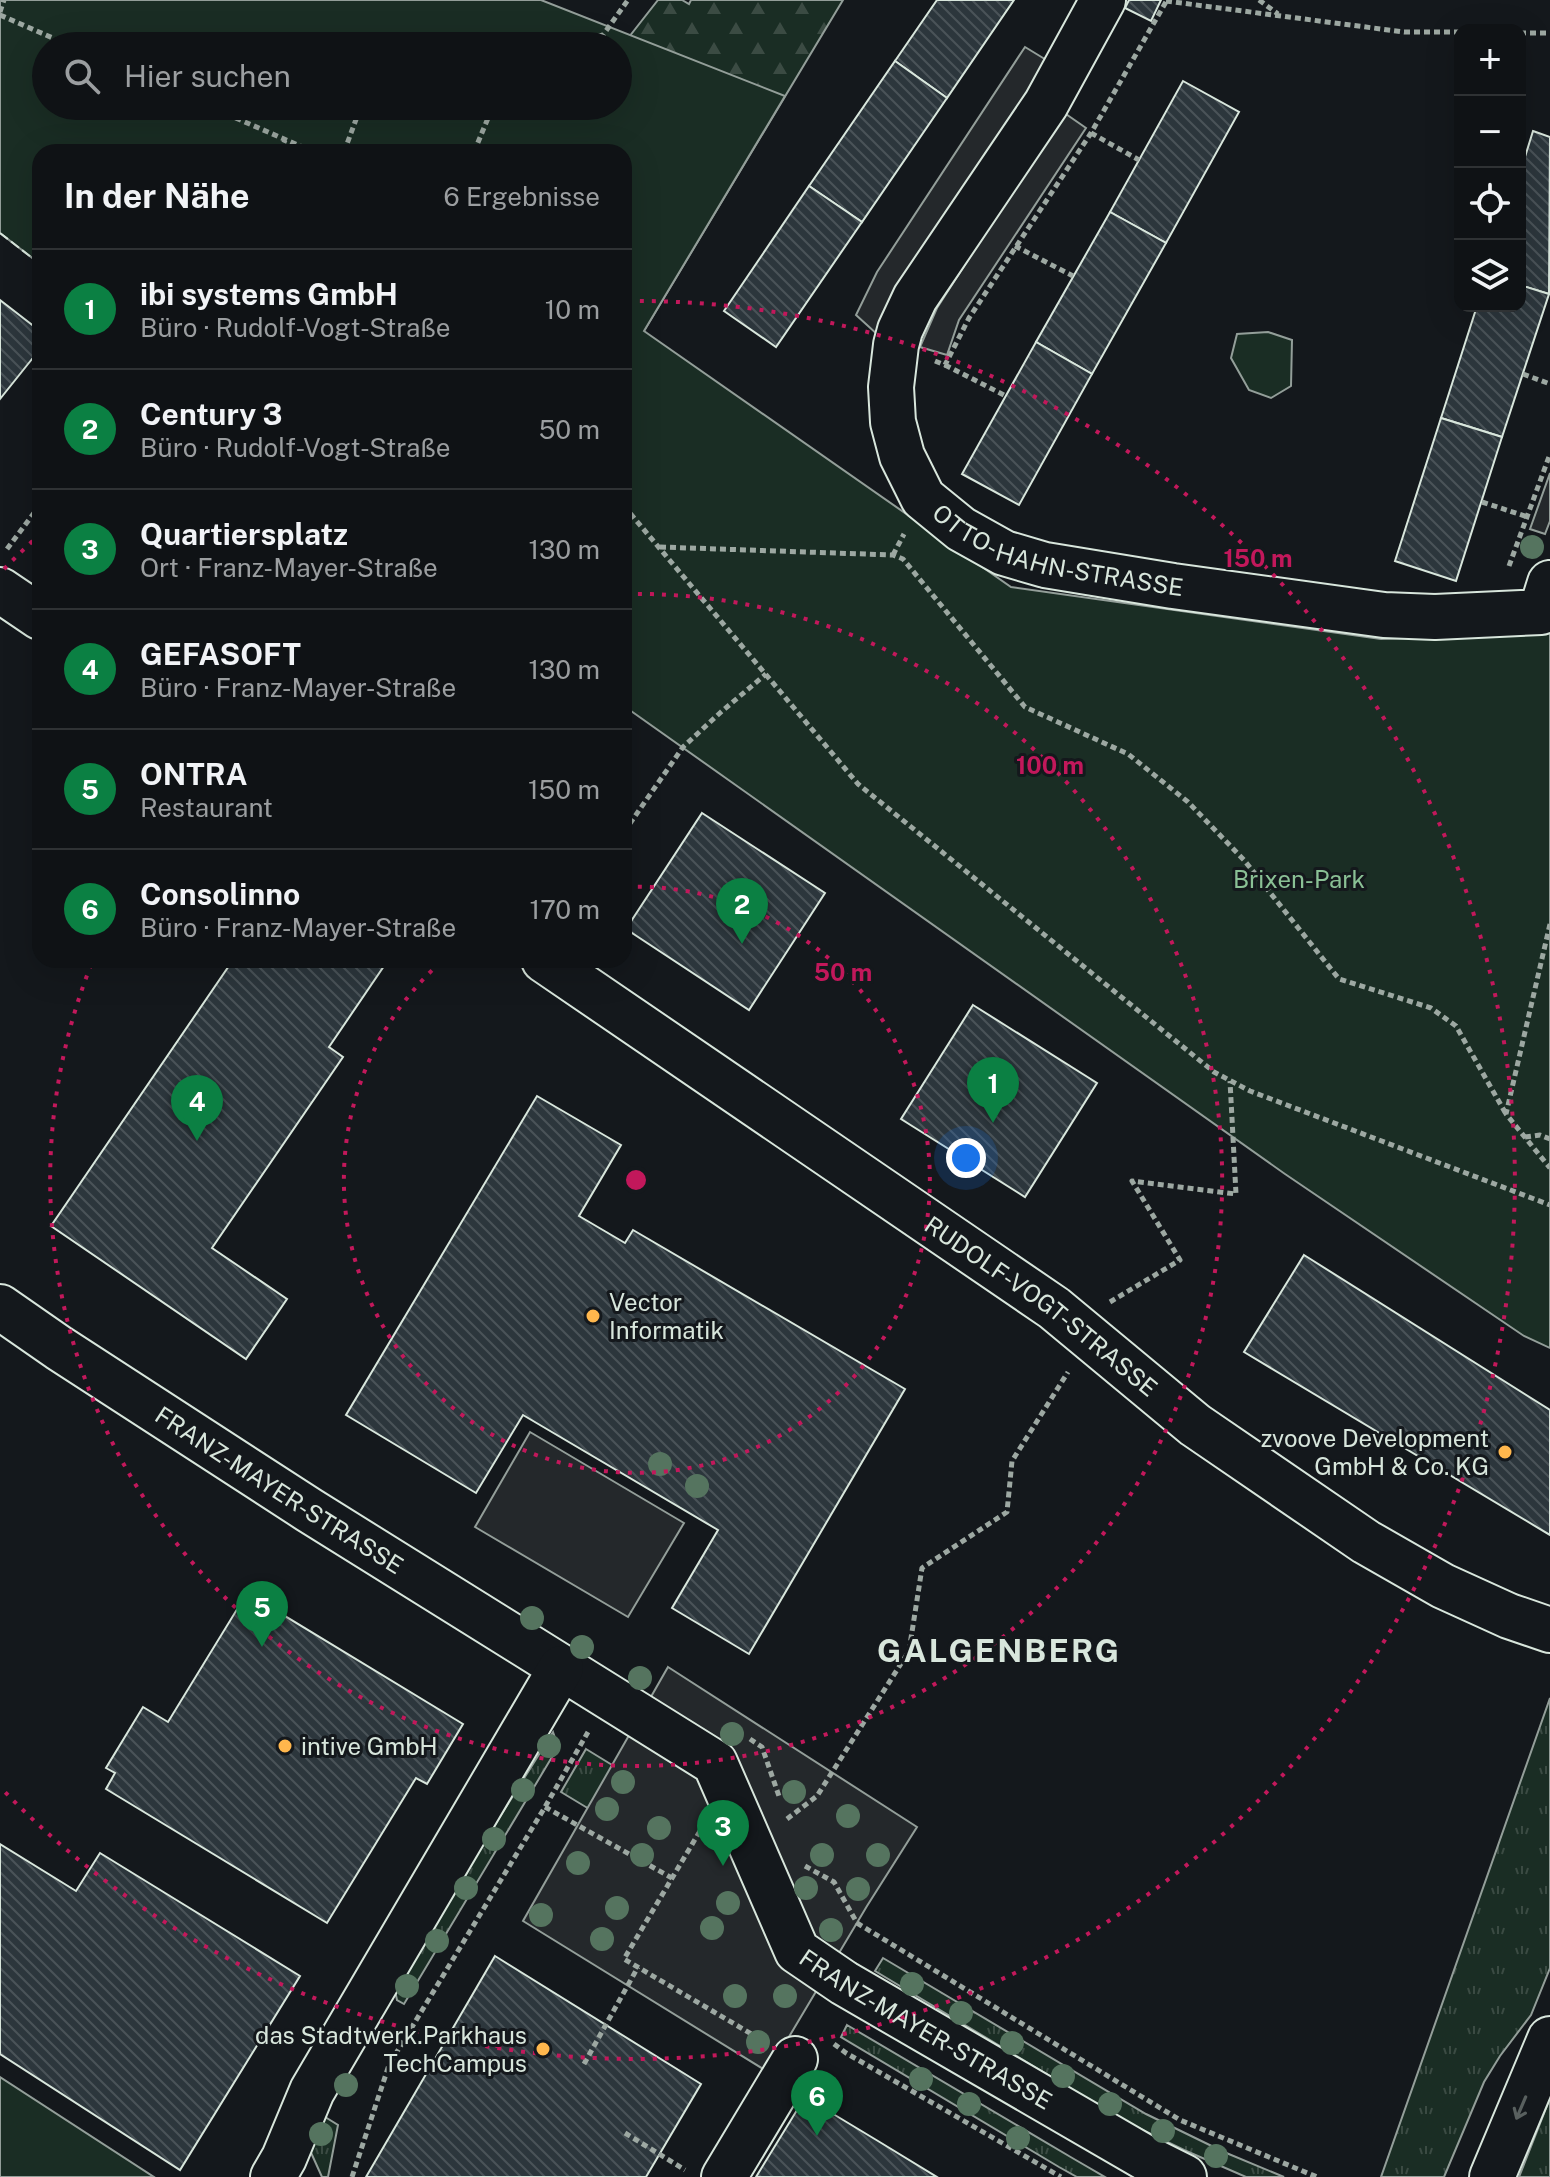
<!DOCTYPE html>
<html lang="de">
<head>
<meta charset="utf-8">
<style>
	:root { --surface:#0f1215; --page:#181b1e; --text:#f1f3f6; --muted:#9b9ea0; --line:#2f3234; --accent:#0b8043 }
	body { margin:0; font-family:"Public Sans",sans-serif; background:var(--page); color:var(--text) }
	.controls { position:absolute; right:24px; top:24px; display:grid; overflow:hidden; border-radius:16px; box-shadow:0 8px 32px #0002 }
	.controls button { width:72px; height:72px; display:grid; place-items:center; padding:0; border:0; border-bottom:2px solid var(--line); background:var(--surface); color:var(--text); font:40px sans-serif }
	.you { position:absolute; left:966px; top:1158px; width:28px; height:28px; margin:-20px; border:6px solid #fff; border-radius:50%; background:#1a73e8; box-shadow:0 0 0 12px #1a73e833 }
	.badge { display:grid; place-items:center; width:52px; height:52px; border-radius:50%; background:var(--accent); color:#fff; font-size:26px; font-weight:700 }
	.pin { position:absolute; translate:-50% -66px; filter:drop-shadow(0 2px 4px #0008) }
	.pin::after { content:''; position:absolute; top:42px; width:28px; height:24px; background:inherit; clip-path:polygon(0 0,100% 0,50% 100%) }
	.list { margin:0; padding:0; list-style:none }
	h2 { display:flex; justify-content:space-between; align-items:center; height:104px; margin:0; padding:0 32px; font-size:34px }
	h2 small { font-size:26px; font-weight:400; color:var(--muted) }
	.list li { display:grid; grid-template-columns:52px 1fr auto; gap:24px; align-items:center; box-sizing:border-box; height:120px; padding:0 32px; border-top:2px solid var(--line) }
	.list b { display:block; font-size:30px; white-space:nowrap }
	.list p { margin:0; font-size:26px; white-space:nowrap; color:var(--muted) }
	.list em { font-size:26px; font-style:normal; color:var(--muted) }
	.icon { flex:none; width:44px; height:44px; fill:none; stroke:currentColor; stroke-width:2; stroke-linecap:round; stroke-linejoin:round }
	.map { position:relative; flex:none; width:1550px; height:2177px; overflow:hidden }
	.search { position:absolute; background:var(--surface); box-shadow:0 8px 32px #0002; left:32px; top:32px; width:600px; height:88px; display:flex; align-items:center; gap:20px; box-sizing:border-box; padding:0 28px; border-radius:44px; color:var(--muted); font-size:30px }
	.panel { position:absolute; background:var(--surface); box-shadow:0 8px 32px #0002; left:32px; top:144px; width:600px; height:824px; border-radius:24px }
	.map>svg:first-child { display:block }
	.grass { fill:url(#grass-tufts); stroke:#939e99; stroke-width:2 }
	.forest { fill:url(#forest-firs); stroke:#939e99; stroke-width:2 }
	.green { fill:#1a2d24; stroke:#939e99; stroke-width:2; fill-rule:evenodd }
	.parking { fill:#24282b; stroke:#939e99; stroke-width:2 }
	.building { fill:url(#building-back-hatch); stroke:#d8e6dc; stroke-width:2 }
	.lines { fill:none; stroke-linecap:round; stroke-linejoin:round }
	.minor-casing { stroke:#d8e6dc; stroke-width:48 }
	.path { stroke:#9da8a2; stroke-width:5; stroke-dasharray:6 4; stroke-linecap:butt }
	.minor { stroke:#14181c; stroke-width:44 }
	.fence { stroke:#d8e6dc; stroke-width:2; stroke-dasharray:10 4; stroke-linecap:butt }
	.tree { fill:#55745f }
	.oneway { stroke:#59605f }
	.ring { fill:none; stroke:#c2185b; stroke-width:4; stroke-dasharray:4 8 }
	.poi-dot { fill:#ffb74d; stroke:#14181c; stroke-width:3 }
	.labels { text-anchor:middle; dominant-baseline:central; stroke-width:6; stroke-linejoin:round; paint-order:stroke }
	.street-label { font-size:24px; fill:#d8e6dc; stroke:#14181c }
	.park-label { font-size:24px; fill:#8ac095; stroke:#14181c }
	.poi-label { font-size:24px; fill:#d8e6dc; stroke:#14181c; text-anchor:start }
	.district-label { font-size:32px; font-weight:bold; letter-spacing:2px; fill:#d8e6dc; stroke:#14181c }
	.centre { fill:#c2185b; stroke:#14181c; stroke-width:4 }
	.ring-label { font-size:24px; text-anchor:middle; font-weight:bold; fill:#c2185b; stroke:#14181c; stroke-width:6; stroke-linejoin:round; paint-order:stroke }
</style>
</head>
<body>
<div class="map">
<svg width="1550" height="2177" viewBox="0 0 1550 2177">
	<defs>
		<pattern id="grass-tufts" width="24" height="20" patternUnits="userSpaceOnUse" patternTransform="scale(2)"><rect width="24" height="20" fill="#1a2d24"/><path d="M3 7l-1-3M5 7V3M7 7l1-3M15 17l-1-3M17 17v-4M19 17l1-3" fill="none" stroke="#3b4b43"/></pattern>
		<pattern id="forest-firs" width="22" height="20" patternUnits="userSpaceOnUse" patternTransform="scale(2)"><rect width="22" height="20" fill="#1a2d24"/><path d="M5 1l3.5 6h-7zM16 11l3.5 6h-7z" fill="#3b4b43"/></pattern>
		<pattern id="building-back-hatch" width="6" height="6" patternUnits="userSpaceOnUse" patternTransform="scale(2)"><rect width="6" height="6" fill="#2c363c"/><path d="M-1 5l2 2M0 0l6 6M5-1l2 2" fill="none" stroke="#4a5358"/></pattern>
	</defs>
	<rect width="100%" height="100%" fill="#14181c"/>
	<g class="grass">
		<path d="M1550,1698V1968L1531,2015L1500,2056L1484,2082L1444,2177H1381Z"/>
		<path d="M553,1732L558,1747L404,2004L397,2000L394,1986Z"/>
		<path d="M586,1749L635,1779L609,1821L561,1792Z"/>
		<path d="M883,1958L1146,2114L1224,2152L1284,2177H1246L1184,2150L1128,2123L875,1971Z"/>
		<path d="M847,2025L1074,2159L1105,2177H1077L1059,2167L841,2037Z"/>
		<path d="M1550,2098V2177H1519Z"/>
		<path d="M317,2112L338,2125L328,2177H322L303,2135Z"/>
	</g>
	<path class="forest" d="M658,0H682L689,4L691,0H843L644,331L654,527L624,152H529L618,106V51Z"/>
	<g class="green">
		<path d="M0,0H541L785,96L644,331L1011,587L1381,639L1550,633V1348L1524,1336L1285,1174L624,706V152H40V264L0,233ZM46,46H618V106H46Z"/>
		<path d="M1268,332L1292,340L1291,386L1271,398L1249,390L1231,358L1237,334Z"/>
		<path d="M0,2077L154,2177H0Z"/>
	</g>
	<g class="parking">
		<path d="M1025,47L1048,61L878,335L856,315L877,272Z"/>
		<path d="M1063,112L1086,128L959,320L947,355L920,347L937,308Z"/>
		<path d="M1550,473V521L1545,534L1530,529Z"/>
		<path d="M530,1432L684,1523L628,1617L475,1527Z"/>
		<path d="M668,1667L917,1827L867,1906L768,2072L523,1921Z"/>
	</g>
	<g class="building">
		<path d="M937,0H1014L947,98L895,61Z"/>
		<path d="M1129,0H1161L1151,21L1125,8Z"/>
		<path d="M895,61L947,98L862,222L809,186Z"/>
		<path d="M1183,81L1239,112L1166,243L1110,212Z"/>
		<path d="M1533,131L1550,137L1549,294L1520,285V173Z"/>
		<path d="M809,186L862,222L776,347L724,311Z"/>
		<path d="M1110,212L1166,243L1092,374L1036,342Z"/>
		<path d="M1520,285L1549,294L1502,437L1441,418L1477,306H1520Z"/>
		<path d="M0,300L40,331V349L0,399Z"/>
		<path d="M1036,342L1092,374L1019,505L962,474Z"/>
		<path d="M1441,418L1502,437L1456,581L1395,561Z"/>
		<path d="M702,813L825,893L749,1010L626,929Z"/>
		<path d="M233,960H375L384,966L329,1047L343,1057L212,1248L287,1299L246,1359L51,1226Z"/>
		<path d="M973,1005L1097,1083L1025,1197L901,1119Z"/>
		<path d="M537,1096L621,1145L579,1216L625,1243L633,1230L905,1389L749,1654L672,1608L718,1530L523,1415L476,1493L346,1415Z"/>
		<path d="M1304,1255L1550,1410V1535L1244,1352Z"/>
		<path d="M247,1593L463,1724L427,1784L416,1778L327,1923L106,1789L115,1773L106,1768L143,1707L168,1722Z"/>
		<path d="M0,1844L76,1891L100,1853L300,1976L180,2170L0,2054Z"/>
		<path d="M495,1956L701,2084L646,2177H366Z"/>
		<path d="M805,2097L878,2141L937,2177H756Z"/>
	</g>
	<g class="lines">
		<defs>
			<g id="minor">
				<path id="s1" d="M1103,0L1046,104L915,298L900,330L896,345L891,387L893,422L902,456L923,498L961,529L1004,553L1045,565L1173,586L1384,615L1435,617L1541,612L1550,583"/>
				<path d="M0,590L40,617"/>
				<path id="s2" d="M544,960L1054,1308L1195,1425L1366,1542L1443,1586L1509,1616L1550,1630"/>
				<path id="s3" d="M0,1307L59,1348L309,1510L715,1763L797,1951L844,1983L1144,2157L1184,2177"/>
				<path d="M273,2177L284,2158L312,2091L561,1668"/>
				<path d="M724,2177L795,2059"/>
				<path d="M1492,2177L1550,2039"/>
			</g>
		</defs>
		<use href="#minor" class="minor-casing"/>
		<g class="path">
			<path d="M1259,0L1278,14"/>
			<path d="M1166,1L1404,32H1460"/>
			<path d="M0,12L4,0"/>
			<path d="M0,15L71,46"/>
			<path d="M1520,33H1550"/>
			<path d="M560,46L603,35L628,0"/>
			<path d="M208,106L314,152"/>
			<path d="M1091,133L1139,160"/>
			<path d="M280,152L285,140"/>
			<path d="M344,152L361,106"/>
			<path d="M474,152L493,106"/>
			<path d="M1015,246L1073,276"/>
			<path d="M935,361L945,365L969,318L1091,133L1167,0"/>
			<path d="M945,365L1006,396"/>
			<path d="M1523,374L1550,384"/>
			<path d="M1482,502L1528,517"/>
			<path d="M624,506L858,784L1214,1072L1250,1091L1550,1205"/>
			<path d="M660,547L893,555L903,559L1025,707L1128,754L1188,802L1244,860L1339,979L1431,1008L1456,1026L1506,1114"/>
			<path d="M7,549L40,505"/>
			<path d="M893,555L904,534"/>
			<path d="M1509,566L1550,454"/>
			<path d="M624,832L683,747L721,712L766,674"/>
			<path d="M1550,924L1506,1114L1550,1168"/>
			<path d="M1525,1137L1540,1135L1550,1139"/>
			<path d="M1110,1302L1180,1260L1132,1181L1236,1194L1230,1081"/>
			<path d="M750,1739L762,1747L780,1799"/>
			<path d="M545,1807L672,1878"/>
			<path d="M787,1819L817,1796L909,1651L922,1568L1007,1512L1012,1461L1068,1372"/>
			<path d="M700,1831L624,1959L760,2039"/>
			<path d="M805,1866L834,1882L857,1923L1180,2120L1317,2177"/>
			<path d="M834,2044L846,2053L1061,2177"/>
			<path d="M584,2064L638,1967"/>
			<path d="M625,2133L685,2170"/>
			<path d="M352,2177L389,2065L545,1807L588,1732"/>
		</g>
		<use href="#minor" class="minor"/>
		<path class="fence" d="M0,233L40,264"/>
	</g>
	<g class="tree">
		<circle cx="1532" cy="547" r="12"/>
		<circle cx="660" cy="1464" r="12"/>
		<circle cx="697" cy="1486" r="12"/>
		<circle cx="532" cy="1618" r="12"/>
		<circle cx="582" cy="1647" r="12"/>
		<circle cx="640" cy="1678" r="12"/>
		<circle cx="732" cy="1734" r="12"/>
		<circle cx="549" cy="1746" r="12"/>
		<circle cx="623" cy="1782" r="12"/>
		<circle cx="523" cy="1790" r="12"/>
		<circle cx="794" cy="1792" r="12"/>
		<circle cx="607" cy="1809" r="12"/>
		<circle cx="848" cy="1816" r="12"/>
		<circle cx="659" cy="1828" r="12"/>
		<circle cx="494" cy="1839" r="12"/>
		<circle cx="642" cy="1855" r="12"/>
		<circle cx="822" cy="1855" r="12"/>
		<circle cx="878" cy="1855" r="12"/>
		<circle cx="578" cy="1863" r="12"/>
		<circle cx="466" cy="1888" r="12"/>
		<circle cx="806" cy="1888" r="12"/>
		<circle cx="858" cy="1889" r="12"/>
		<circle cx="728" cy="1903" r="12"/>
		<circle cx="617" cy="1908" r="12"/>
		<circle cx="541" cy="1915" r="12"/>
		<circle cx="712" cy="1928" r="12"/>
		<circle cx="831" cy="1930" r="12"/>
		<circle cx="602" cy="1939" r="12"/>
		<circle cx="437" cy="1941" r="12"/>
		<circle cx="912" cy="1984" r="12"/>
		<circle cx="407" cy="1986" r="12"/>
		<circle cx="735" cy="1996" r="12"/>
		<circle cx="785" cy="1996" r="12"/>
		<circle cx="961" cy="2013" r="12"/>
		<circle cx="758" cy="2042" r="12"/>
		<circle cx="1012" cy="2043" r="12"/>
		<circle cx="1063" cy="2076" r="12"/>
		<circle cx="921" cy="2079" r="12"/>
		<circle cx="346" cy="2085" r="12"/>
		<circle cx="969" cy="2104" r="12"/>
		<circle cx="1110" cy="2104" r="12"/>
		<circle cx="1163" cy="2131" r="12"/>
		<circle cx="321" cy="2134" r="12"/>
		<circle cx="1018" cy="2138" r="12"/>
		<circle cx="1216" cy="2156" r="12"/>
	</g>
	<defs><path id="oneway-shaft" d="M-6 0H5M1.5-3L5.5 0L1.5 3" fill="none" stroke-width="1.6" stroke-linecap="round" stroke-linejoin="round" transform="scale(2)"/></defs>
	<use class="oneway" href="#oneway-shaft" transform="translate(1521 2108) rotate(113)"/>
	<g class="ring">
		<path d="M626 887A293 293 0 1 1 442 961"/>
		<path d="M626 594A586 586 0 1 1 93 960"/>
		<path d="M4 569A879 879 0 0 1 37 537M628 301A879 879 0 1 1 4 1791"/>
	</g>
	<g class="poi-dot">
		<circle cx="593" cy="1316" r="8"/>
		<circle cx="1505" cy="1452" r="8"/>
		<circle cx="285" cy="1746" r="8"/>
		<circle cx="543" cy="2049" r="8"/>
	</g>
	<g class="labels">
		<g class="street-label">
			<text stroke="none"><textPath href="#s1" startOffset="712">OTTO-HAHN-STRASSE</textPath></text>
			<text stroke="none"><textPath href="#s2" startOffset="606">RUDOLF-VOGT-STRASSE</textPath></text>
			<text stroke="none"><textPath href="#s3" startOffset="334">FRANZ-MAYER-STRASSE</textPath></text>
			<text stroke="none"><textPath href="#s3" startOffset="1204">FRANZ-MAYER-STRASSE</textPath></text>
		</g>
		<g class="park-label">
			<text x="1299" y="879">Brixen-Park</text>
		</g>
		<g class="poi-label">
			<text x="609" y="1302">Vector<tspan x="609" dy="28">Informatik</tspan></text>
			<text x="1489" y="1438" text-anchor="end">zvoove Development<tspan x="1489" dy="28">GmbH &amp; Co. KG</tspan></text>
			<text x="301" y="1746">intive GmbH</text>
			<text x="527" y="2035" text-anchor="end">das Stadtwerk.Parkhaus<tspan x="527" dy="28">TechCampus</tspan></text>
		</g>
		<g class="district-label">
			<text x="999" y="1650">GALGENBERG</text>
		</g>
	</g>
	<circle cx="636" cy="1180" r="12" class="centre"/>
	<g class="ring-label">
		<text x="1258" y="567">150 m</text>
		<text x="1050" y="774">100 m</text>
		<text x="843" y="981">50 m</text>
	</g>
</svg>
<div class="controls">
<button>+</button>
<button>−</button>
<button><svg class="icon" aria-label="locate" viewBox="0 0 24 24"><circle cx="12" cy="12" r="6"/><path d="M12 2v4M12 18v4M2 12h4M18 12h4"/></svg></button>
<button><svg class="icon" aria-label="layers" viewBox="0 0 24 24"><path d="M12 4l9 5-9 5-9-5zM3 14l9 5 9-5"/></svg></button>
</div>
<div class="you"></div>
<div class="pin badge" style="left:993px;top:1123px">1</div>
<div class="pin badge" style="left:742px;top:944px">2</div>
<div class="pin badge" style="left:723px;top:1866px">3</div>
<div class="pin badge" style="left:197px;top:1141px">4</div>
<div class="pin badge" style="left:262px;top:1647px">5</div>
<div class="pin badge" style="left:817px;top:2136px">6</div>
<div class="search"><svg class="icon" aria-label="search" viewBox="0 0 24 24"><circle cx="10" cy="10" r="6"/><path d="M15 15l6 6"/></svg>Hier suchen</div>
<section class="panel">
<h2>In der Nähe<small>6 Ergebnisse</small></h2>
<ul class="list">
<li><span class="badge">1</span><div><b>ibi systems GmbH</b><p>Büro · Rudolf-Vogt-Straße</p></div><em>10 m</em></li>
<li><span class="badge">2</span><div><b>Century 3</b><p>Büro · Rudolf-Vogt-Straße</p></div><em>50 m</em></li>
<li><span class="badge">3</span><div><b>Quartiersplatz</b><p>Ort · Franz-Mayer-Straße</p></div><em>130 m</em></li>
<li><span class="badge">4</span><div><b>GEFASOFT</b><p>Büro · Franz-Mayer-Straße</p></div><em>130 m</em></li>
<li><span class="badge">5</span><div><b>ONTRA</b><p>Restaurant</p></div><em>150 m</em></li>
<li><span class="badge">6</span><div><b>Consolinno</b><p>Büro · Franz-Mayer-Straße</p></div><em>170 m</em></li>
</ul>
</section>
</div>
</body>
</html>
